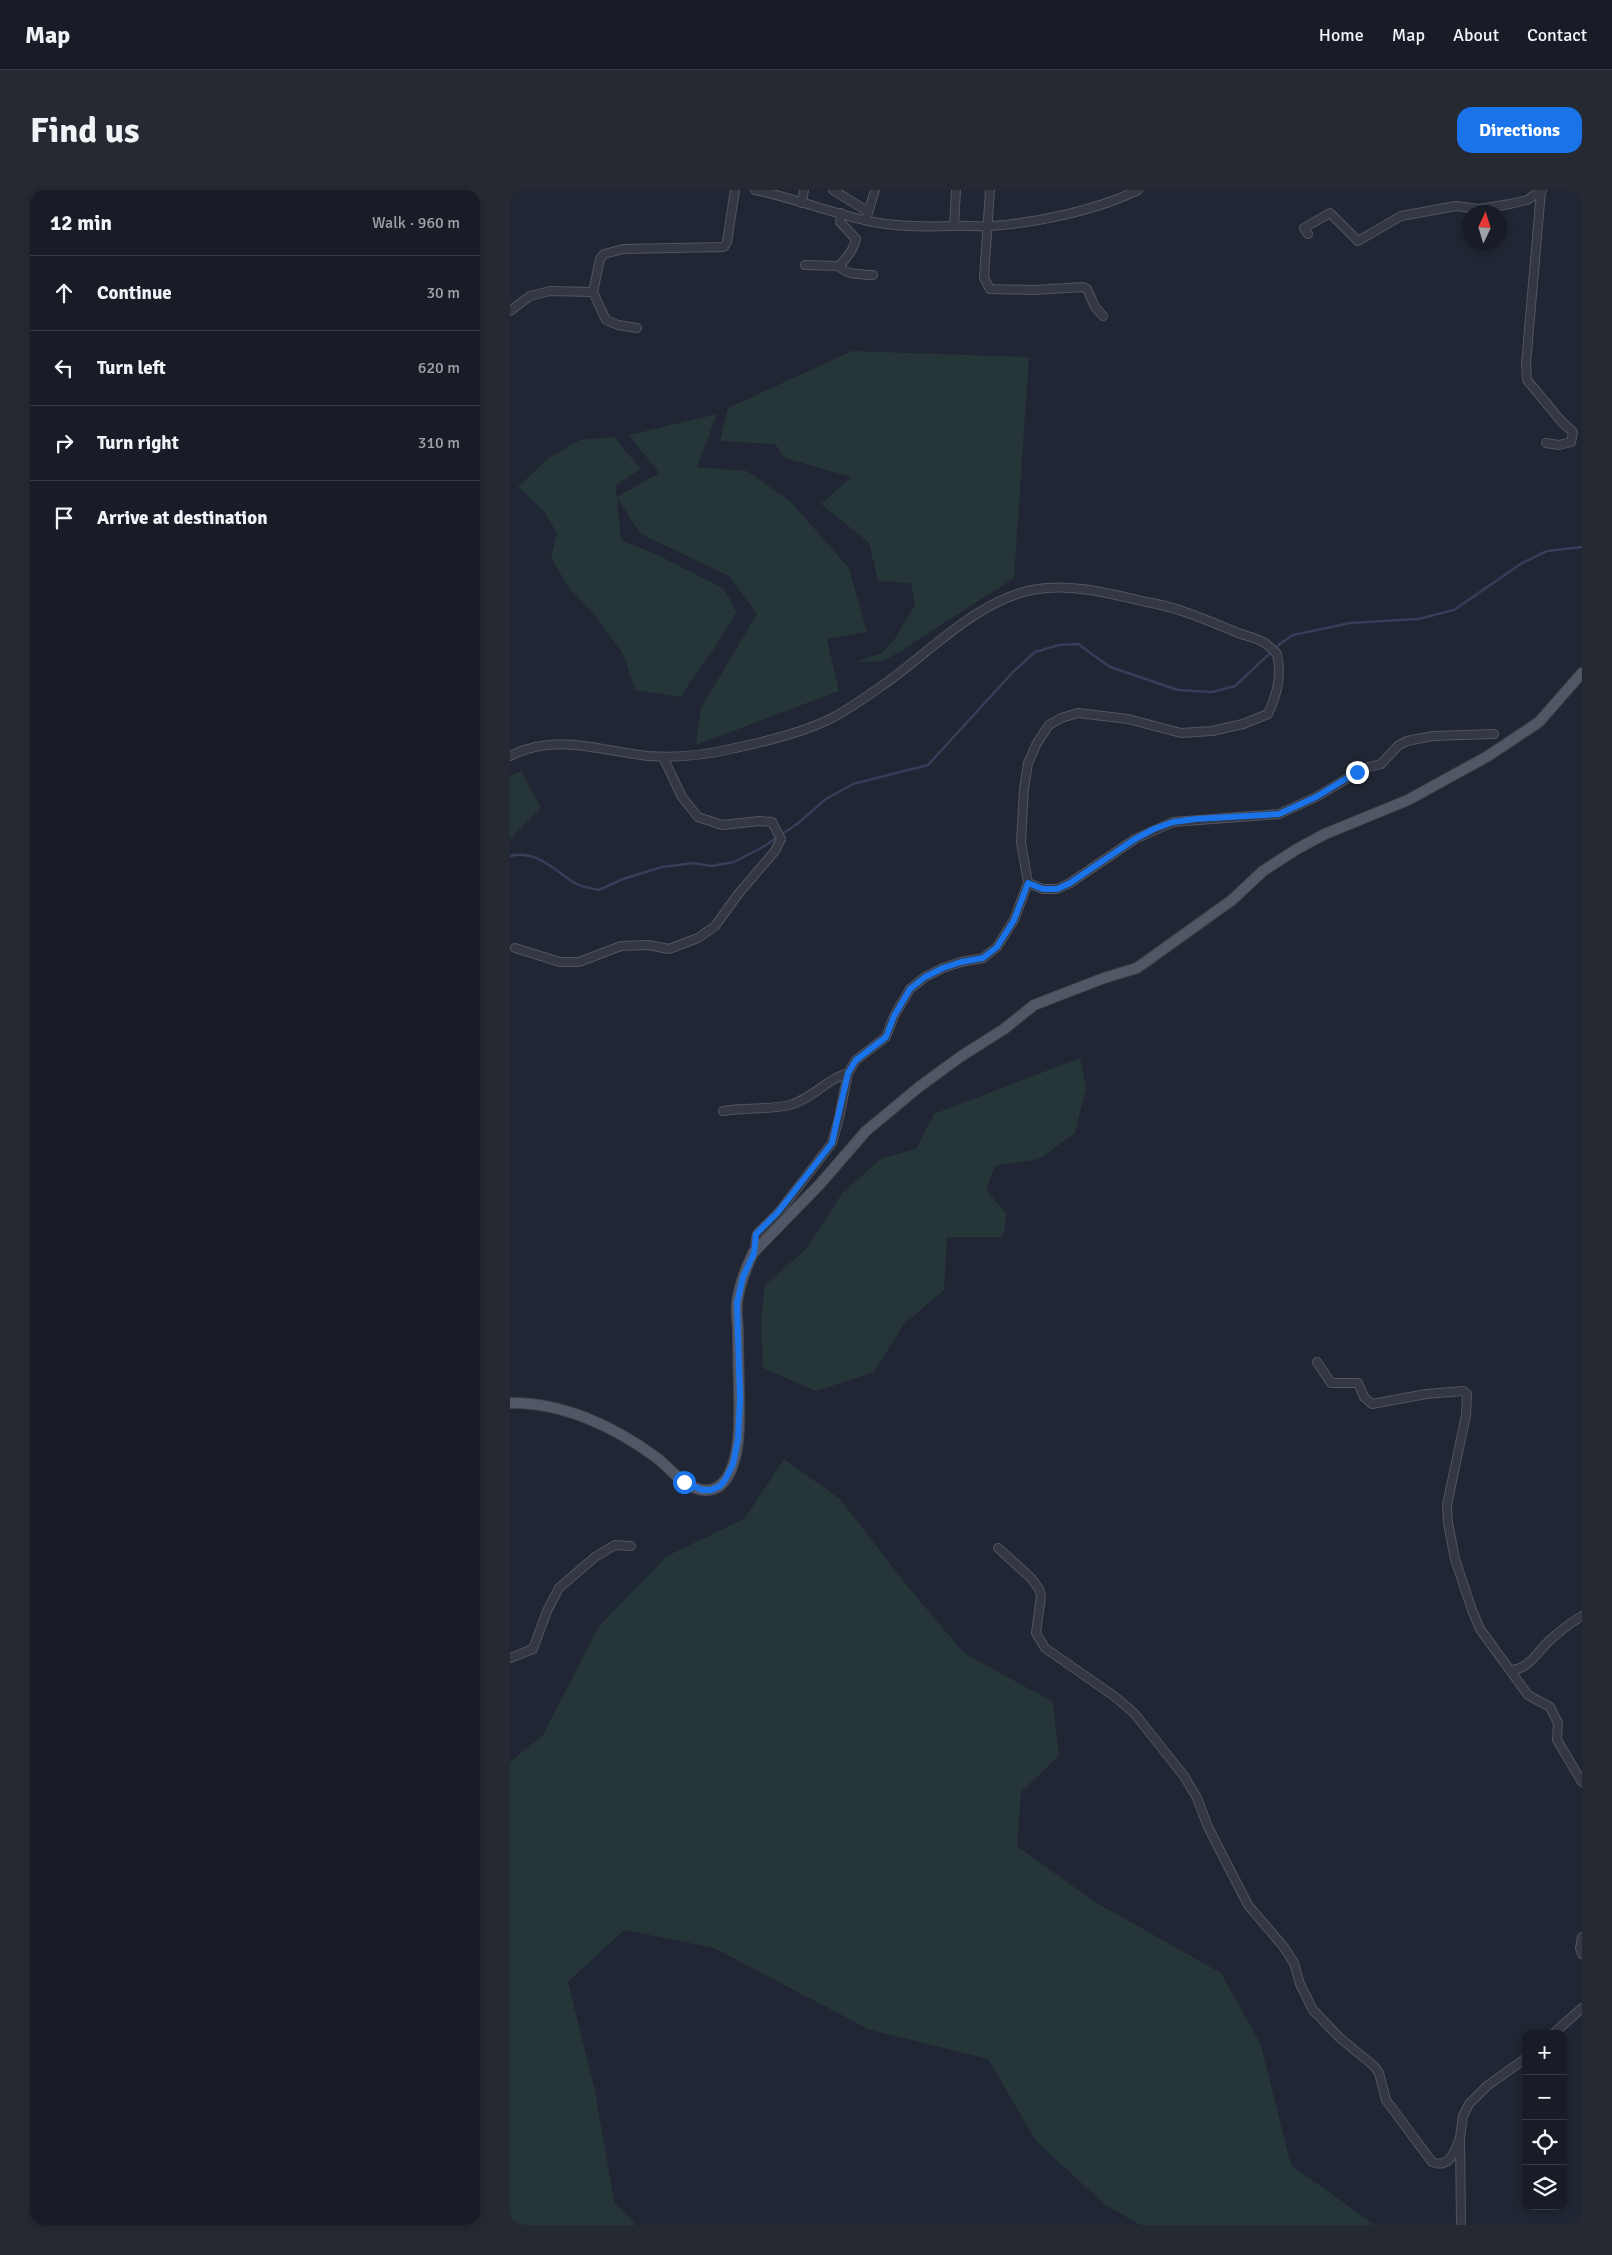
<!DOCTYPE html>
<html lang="en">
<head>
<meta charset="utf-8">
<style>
	:root { --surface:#181c26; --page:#252932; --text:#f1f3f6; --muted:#9fa1a7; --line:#363a43; --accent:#1a73e8 }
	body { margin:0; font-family:Signika,sans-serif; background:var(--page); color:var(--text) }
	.controls { position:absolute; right:15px; bottom:15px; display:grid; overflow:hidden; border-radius:10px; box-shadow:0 2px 8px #0003 }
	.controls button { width:45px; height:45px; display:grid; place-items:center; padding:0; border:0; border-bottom:1px solid var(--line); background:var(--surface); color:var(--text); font:25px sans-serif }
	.compass { position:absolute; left:952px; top:15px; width:45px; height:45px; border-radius:50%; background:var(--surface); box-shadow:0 2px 8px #0003; rotate:4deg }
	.stop { position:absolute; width:15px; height:15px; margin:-11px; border:4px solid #1a73e8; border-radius:50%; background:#fff }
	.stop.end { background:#1a73e8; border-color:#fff; box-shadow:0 1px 5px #0008 }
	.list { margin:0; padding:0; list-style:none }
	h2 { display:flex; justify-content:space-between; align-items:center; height:65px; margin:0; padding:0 20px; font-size:21px }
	h2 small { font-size:16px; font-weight:400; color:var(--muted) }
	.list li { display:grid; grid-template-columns:32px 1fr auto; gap:15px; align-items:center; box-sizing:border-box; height:75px; padding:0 20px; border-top:1px solid var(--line) }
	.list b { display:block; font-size:19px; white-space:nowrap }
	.list em { font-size:16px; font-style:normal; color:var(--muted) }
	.icon { flex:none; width:28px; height:28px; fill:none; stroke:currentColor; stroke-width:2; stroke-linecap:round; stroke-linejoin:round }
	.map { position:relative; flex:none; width:1072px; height:2035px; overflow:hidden; border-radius:15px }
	header { display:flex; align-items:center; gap:30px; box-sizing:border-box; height:70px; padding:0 25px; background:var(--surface); border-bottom:1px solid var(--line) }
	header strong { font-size:24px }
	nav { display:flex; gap:28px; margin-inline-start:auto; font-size:18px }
	.intro { display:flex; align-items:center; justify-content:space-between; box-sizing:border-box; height:120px; padding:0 30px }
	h1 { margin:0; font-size:35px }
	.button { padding:12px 22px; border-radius:15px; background:var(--accent); color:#fff; font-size:18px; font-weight:700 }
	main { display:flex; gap:30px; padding:0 30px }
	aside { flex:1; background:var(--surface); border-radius:15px; box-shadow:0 2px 8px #0003 }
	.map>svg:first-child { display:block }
	.green { fill:#263538 }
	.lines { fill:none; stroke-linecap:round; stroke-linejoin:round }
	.stream { stroke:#353f59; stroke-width:2.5 }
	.minor-casing { stroke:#515562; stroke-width:10 }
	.major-casing { stroke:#3d414d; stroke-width:12 }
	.minor { stroke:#333844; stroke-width:8 }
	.major { stroke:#515764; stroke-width:10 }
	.route { stroke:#1a73e8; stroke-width:6 }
</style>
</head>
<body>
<header>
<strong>Map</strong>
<nav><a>Home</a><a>Map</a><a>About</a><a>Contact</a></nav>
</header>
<div class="intro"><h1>Find us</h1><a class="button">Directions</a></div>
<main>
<aside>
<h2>12 min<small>Walk · 960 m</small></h2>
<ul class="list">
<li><svg class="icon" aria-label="ahead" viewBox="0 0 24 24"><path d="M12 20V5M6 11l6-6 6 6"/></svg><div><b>Continue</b></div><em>30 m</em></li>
<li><svg class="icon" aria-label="left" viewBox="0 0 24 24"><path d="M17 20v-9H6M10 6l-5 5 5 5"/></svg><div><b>Turn left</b></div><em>620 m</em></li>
<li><svg class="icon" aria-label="right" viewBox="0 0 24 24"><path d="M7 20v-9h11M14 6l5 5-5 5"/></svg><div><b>Turn right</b></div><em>310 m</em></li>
<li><svg class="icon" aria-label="arrive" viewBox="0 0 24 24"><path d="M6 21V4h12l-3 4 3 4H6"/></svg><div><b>Arrive at destination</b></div></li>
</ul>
</aside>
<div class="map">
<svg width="1072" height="2035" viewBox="0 0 1072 2035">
	<rect width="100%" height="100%" fill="#202633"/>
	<g class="green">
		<path d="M342,161L519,167L504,388L386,464L374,471L345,472L372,463L384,450L405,415L401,393L368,391L359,353L311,314L341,287L275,268L265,254L210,251L218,218Z"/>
		<path d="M207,224L187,277L237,281L280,311L339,378L357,442L317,449L329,501L186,555L191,518L247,424L219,386L131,344L107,308L111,350L150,366L214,399L227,422L203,460L170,507L125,500L114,466L85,425L59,398L41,368L47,343L33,320L8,297L37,269L70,250L104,247L131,279L105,296L107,307L149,283L119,245Z"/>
		<path d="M11,581L31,618L0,649V586Z"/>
		<path d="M570,868L576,898L565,943L529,969L485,976L476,1000L497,1024L493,1047H437L434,1100L394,1134L364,1182L306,1201L253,1178L251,1133L255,1095L297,1058L333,1002L372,968L406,959L424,924Z"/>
		<path d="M274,1269L330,1309L393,1391L454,1463L543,1512L549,1566L511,1602L507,1656L585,1712L711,1783L751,1855L781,1975L865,2035H630L594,2014L526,1951L478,1869L360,1840L204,1758L114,1740L58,1792L85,1901L104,2012L127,2035H0V1572L33,1545L89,1436L157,1366L234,1329Z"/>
	</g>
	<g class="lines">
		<path class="stream" d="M0,666C26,659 44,680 63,692C70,697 81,698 89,700L113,689L152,677L184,673L201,676L224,672L253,657L287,634L316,609L343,594L418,575L503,482L525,462L549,455L568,454L600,477L668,500L702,502L725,496L771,453L783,445L840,433L908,429L944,420L1012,373L1037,361L1072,357"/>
		<defs>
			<g id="minor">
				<path d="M245,0C285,8 323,24 363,32C390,37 416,37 443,36C455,35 468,37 481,36C525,33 588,20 628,0"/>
				<path d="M323,0L357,21"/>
				<path d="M480,0L474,88L480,99L523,100L573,97L577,99L585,117L593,126"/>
				<path d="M1031,1L1016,174L1017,190L1051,231L1063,242L1061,252L1049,255L1036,253"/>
				<path d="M292,13L294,0"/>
				<path d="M357,26L365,0"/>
				<path d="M444,36L446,1"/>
				<path d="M798,44L794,38L820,23L848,51L891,26L946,16L969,19L1000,14L1017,10L1032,0"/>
				<path d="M295,75L329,76C336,69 344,59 346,49L330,32L331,23"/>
				<path d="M329,76C337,86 352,84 363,85"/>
				<path d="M0,121L20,106L40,101L83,102"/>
				<path d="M127,138L108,135L96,130L83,102L90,69L94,64L113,59L214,57L217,52L225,0"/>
				<path d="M0,566C46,542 90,561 138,566C167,568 197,565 225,558C257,551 291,543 320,529C338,520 356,507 373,495C419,463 469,408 527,399C565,393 604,405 642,413C673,419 699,431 728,443C736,446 747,448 755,453C759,456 763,460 767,464C772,486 767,504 758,524L733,534L702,541L671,543L618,529L568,523L551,528L539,535L527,553L518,573L514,599L511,652L518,693L504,730L487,757L473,768L451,772L433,778L415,787L400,799L384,826L376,847L346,870L338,883L329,928L322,953L269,1022L247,1044L244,1062"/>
				<path d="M518,693L533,699H547L560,693L625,649L663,632L769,624L806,607L855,578L871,574L889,555L897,551L923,546L984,544"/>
				<path d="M5,758L50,772H69L111,756L138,755L159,759L188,748L205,736L229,703L265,661L271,649L262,632L249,631L212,635L188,627L172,607L153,567"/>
				<path d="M213,921C234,917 260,920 280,915C304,908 316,889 338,883"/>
				<path d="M807,1172L821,1193H848L854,1207L862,1214L916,1204L953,1201L957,1204L956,1225L937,1315L938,1333L945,1369L962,1420L970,1439L1018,1505L1040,1517L1048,1533L1047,1550L1072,1592"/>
				<path d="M488,1358L521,1388L529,1399L531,1406L526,1443L535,1458L604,1506L624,1523L674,1586L687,1608L698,1637L738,1715L773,1756L784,1773L790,1794L803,1820L830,1848L864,1876L869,1883L876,1910L922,1972C939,1979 945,1962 950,1948"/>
				<path d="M0,1468L23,1459L37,1421L49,1398L85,1367L105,1355L121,1356"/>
				<path d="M1000,1480C1019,1480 1027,1462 1040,1450C1050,1441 1060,1433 1072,1426"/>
				<path d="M1072,1747L1070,1758L1072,1764"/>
				<path d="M1043,1844L1072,1818"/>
				<path d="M951,2035L950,1948L953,1926L959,1914L977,1896L1016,1868"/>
			</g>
			<path id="major" d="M0,1213C53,1212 105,1237 147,1268C161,1279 174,1298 193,1300C223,1303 228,1259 229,1238C230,1207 228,1175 228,1144C228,1134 226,1123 227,1113C229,1096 236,1078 243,1063L310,994L356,941L409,897L450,867L494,839L524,815L594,788L627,778L722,710L753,681L787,659L815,644L898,610L978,566L1029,532L1072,483"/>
		</defs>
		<use href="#minor" class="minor-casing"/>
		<use href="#major" class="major-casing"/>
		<use href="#minor" class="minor"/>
		<use href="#major" class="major"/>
	</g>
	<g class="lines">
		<path class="route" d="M174,1292L192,1300H201L210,1296L215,1290L223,1274L228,1249L230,1209L227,1113L233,1087L244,1063L246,1044L268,1022L322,953L338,883L346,870L376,847L384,826L400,799L415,787L433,778L451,772L473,768L487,757L504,730L518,693L533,699H547L560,693L625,649L644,639L663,632L686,629L769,624L806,607L847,582"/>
	</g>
</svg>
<div class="controls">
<button>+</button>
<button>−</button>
<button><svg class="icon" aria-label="locate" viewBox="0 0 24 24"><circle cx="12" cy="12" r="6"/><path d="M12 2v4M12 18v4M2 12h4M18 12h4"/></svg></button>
<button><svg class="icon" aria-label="layers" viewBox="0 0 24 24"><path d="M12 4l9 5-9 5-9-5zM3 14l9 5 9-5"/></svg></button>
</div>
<svg class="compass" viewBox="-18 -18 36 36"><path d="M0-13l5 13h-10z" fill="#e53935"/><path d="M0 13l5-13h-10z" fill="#9fa1a7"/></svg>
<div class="stop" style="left:174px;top:1292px"></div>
<div class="stop end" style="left:847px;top:582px"></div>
</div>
</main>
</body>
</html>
